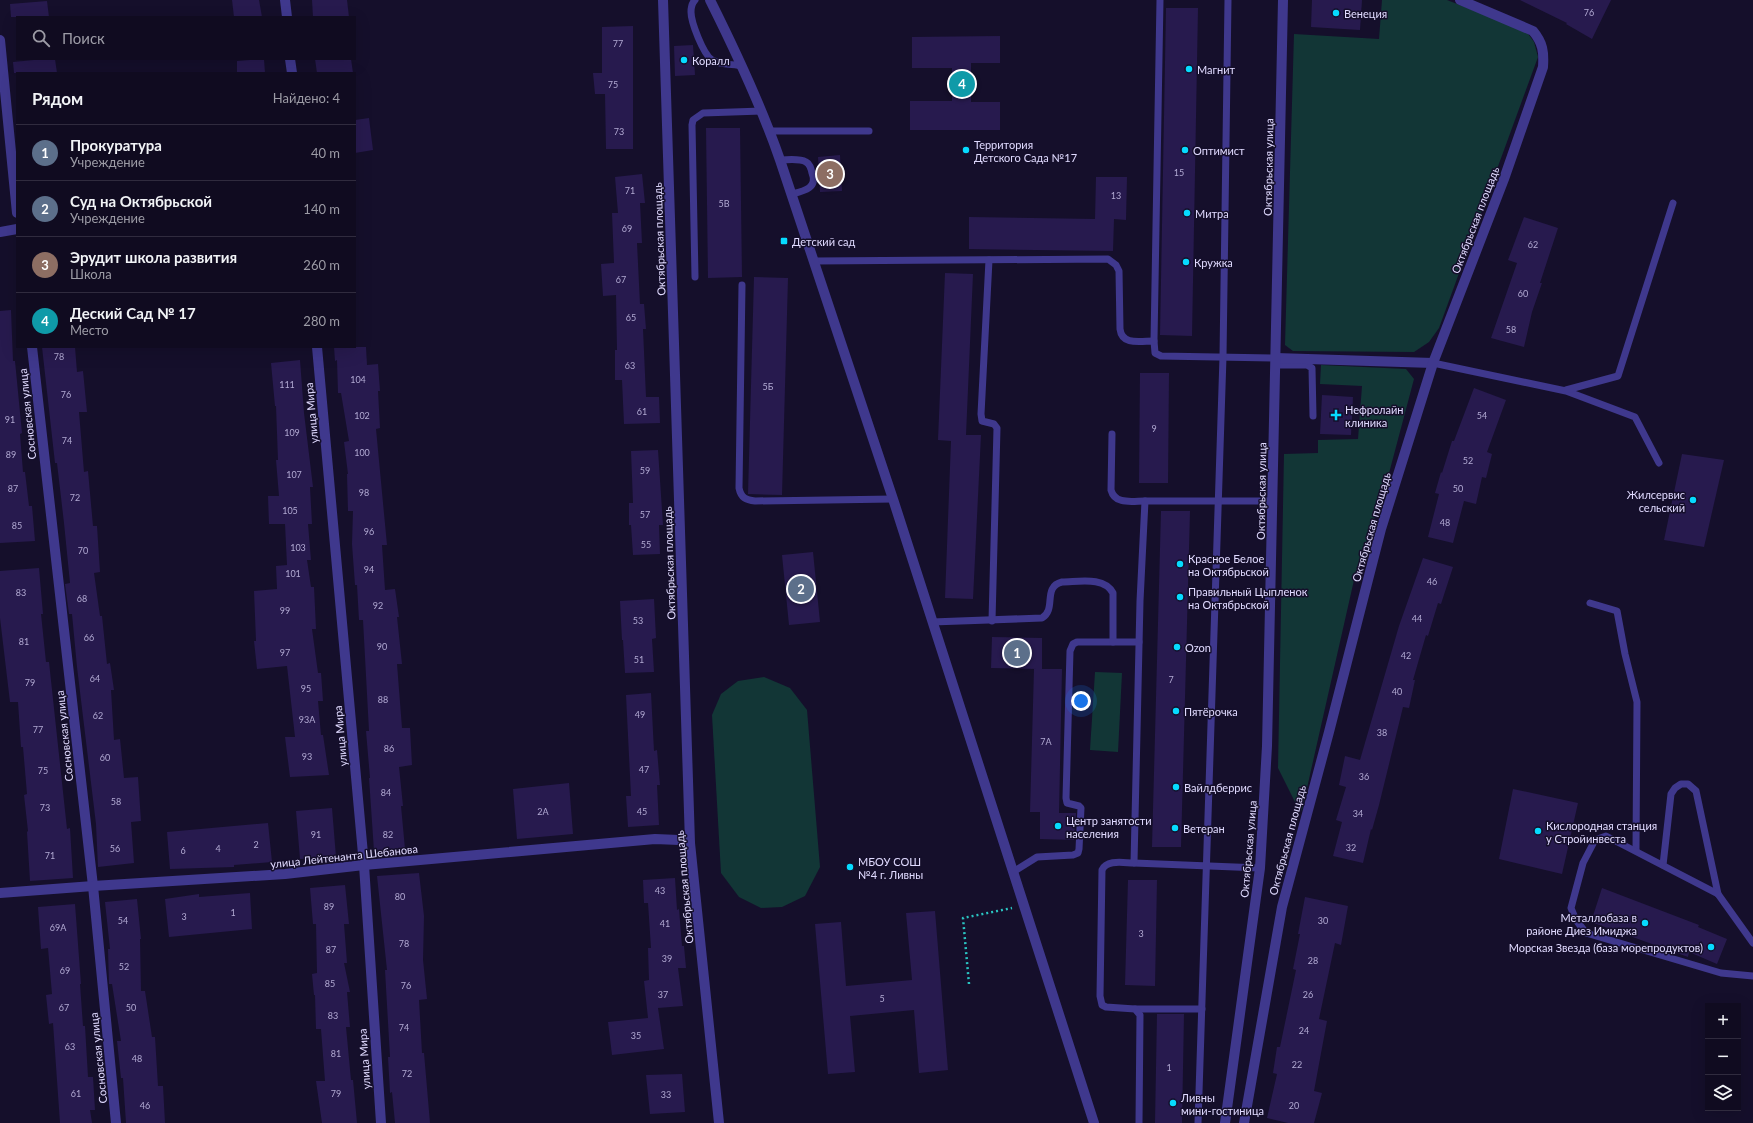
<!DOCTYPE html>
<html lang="ru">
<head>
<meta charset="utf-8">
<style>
	:root { --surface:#100b20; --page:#1e192d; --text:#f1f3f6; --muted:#9c9ba5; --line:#302b3e; --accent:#ea580c }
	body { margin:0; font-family:Lato,sans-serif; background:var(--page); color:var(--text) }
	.controls { position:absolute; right:12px; bottom:12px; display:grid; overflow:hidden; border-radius:0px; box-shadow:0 4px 16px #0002 }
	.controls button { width:36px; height:36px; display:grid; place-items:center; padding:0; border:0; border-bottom:1px solid var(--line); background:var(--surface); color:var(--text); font:20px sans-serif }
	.you { position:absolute; left:1081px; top:701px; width:14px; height:14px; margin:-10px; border:3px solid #fff; border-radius:50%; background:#1a73e8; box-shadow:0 0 0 6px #1a73e833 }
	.badge { display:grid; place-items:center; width:26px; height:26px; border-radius:50%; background:var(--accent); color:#fff; font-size:13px; font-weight:700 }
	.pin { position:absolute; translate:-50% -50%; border:2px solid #fff; box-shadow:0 1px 4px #0006 }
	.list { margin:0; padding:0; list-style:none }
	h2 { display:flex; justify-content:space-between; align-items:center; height:52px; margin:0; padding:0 16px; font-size:17px }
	h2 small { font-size:13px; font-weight:400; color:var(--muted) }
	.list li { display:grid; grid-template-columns:26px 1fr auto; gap:12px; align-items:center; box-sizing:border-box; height:56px; padding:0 16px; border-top:1px solid var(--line) }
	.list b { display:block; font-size:15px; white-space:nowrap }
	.list p { margin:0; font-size:13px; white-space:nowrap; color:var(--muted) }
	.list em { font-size:13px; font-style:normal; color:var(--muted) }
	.icon { flex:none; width:22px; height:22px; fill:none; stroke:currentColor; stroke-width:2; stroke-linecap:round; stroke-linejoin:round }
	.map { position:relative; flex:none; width:1753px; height:1123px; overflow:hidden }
	.search { position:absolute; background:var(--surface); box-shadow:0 4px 16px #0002; left:16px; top:16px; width:340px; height:44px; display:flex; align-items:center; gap:10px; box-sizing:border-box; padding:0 14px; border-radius:0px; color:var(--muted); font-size:15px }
	.panel { position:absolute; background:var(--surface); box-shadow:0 4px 16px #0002; left:16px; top:72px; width:340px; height:276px; border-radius:0px }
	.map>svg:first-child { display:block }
	.green { fill:#123636 }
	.building { fill:#271a4e }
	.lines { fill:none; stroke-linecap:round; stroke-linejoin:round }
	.path { stroke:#2ac3c1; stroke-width:2.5; stroke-dasharray:2 3; stroke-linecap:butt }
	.service { stroke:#3f388d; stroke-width:7 }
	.minor { stroke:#3f388d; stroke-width:10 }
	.tertiary { stroke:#3f388d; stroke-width:10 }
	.poi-dot { fill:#06dbff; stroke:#150f2b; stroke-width:1.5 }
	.labels { text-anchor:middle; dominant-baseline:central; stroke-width:3; stroke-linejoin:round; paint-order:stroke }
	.number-label { font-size:9px; fill:#b2aad3 }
	.poi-label { font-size:11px; fill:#e0daff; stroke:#150f2b; text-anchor:start }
	.street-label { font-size:11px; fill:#e0daff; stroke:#150f2b }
</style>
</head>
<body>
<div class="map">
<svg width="1753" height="1123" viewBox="0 0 1753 1123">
	<rect width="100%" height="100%" fill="#150f2b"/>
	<g class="green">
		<path d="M1382,0H1447L1526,31L1534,42L1538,57L1439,328L1429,342L1414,352L1293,351L1285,345L1294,34L1379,39Z"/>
		<path d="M1321,365L1406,369L1414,379L1388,477L1354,580L1302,810L1298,813L1296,804L1278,768L1284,454L1318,453V440L1358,439L1362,386L1320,384Z"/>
		<path d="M1095,672L1122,673L1118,752L1090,750Z"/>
		<path d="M764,677L790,688L807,710L820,867L805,896L782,907L761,908L739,897L721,873L712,715L721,694L738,681Z"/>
	</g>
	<g class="building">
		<path d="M232,0H259L262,17H234Z"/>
		<path d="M312,0H347L349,17H313Z"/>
		<path d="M1312,0H1362L1360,30L1311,27Z"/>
		<path d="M1520,0H1611L1592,39L1566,24L1567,23Z"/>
		<path d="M47,1L49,17H11L10,4Z"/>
		<path d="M1166,8H1198L1192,336L1160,335Z"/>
		<path d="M633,26V149H606L605,94H595L593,73H602V27Z"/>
		<path d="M1000,36V63H971V102H1000V130H910V101H952V68H912V37Z"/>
		<path d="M693,45L695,75L675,76L674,46Z"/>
		<path d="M44,59H55L57,73H14L13,62Z"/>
		<path d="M264,59L265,73H237V61Z"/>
		<path d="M315,59H351L353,73H317Z"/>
		<path d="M369,118L373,150L355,153V120Z"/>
		<path d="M706,128H740L742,277L708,278Z"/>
		<path d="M840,155L842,191L820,192L818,157Z"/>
		<path d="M642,174L645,203H640L642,243H637L640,304H644L646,329H643L646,397H659L660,423L624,424L622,380H615V350H617L616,295L603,296L601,264L614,263L612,213H618L615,177Z"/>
		<path d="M1096,177H1127L1126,220L1114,219L1113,251L969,249V217L1095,219Z"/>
		<path d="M1524,217L1558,228L1540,283H1542L1532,312L1524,347L1491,338L1517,263L1508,260Z"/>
		<path d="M945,273L973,274L966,435H981L973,599L945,598L951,441L938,440Z"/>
		<path d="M754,277L788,278L782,495L748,494Z"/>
		<path d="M11,310L13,361H15L22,433L20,434L23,472H25L29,506H32L35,541L0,543V311Z"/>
		<path d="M42,347H75L77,372L83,371L87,412H79L84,472L88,471L93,526H97L100,572L94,573L100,616H102L107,664L110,663L114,690H111L114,740L120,739L124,778L138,777L141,821L131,822L134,863L98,867L96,824L77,667L72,614H69L65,584L70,583L64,523L57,463H55Z"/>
		<path d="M334,347H366L367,365L378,364L380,391H378L380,428L376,429L387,545H382L385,590L395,589L399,617H397L402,664H397L402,728H410L412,765L399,767L403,806H401L405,849L374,851L369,778H370L366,731H369L363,620H359L357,585H355L352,544L353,511H348L347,474H348L344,442L349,441L341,393H338L337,360L335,361Z"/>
		<path d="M300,360L304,413L313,487H310L312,524H308L311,560H307L311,587H314L316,629H312L318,673H321L323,701H318L321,735H323L329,775L290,777L285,737H295L287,666L257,669L254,641H256L254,591L277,589L276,566L287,565L285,524H269L268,496H279L276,460H278L276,406H275L271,363Z"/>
		<path d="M1140,373H1169L1168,483H1139Z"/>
		<path d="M1474,388L1506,400L1487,452L1492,454L1486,478L1482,477L1476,504L1464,501L1453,543L1428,537L1439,494L1435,493L1441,472L1442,473L1452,441H1454Z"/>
		<path d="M1322,395L1353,397L1351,435L1320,434Z"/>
		<path d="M658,450L663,525H659L660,554L633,555L631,525H629V503H633L631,451Z"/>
		<path d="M1682,454L1724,460L1704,547L1664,540Z"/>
		<path d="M1161,511H1190L1181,847H1152Z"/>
		<path d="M813,552L820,622L789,625L782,555Z"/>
		<path d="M1423,558L1453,567L1441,604L1438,603L1428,636L1426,635L1413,680H1415L1409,708L1403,707L1379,805L1372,830L1371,829L1363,863L1333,856L1342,822L1336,820L1346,787L1339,785L1345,756L1360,760L1399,626Z"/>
		<path d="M39,568L43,614H41L46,662H49L67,829L70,828L73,878L30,881L27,832L28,831L24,795L27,794L23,747H21L18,702H10L0,618V571Z"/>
		<path d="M654,599L656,638L652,639L654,672L625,673L623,640H622L620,601Z"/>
		<path d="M992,637L1042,638V669H1062L1059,813H1076L1074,840L1040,839V812H1030L1034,669H1038L991,668Z"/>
		<path d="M651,693L654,751L657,750L660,785H657L659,825L628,827L626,796H631L626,695Z"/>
		<path d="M569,783L573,834L517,839L513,789Z"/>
		<path d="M1513,789L1578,803L1562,874L1499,859Z"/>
		<path d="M332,808L336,857L300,859L296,811Z"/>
		<path d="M268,823L272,862L234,865V867L170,869L167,832Z"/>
		<path d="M419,873L424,916L423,960L427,999L419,1000L422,1053H424L430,1123H395L392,1092L390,1093L388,1057H390L385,970H387L377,876Z"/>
		<path d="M675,878L677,910L679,909L682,946H684L686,968H678L683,1006L658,1008L664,1049L612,1055L608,1022L648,1018L644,981L649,980L648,948H651L648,903H644L643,880Z"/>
		<path d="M1128,880H1157L1155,986L1125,985Z"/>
		<path d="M345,885L349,924H344L347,963H344L350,992H347L350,1027H346L351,1080H353L357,1123H322L316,1081H325L321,1029H316L315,995H314L312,974L317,973L316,924H313L310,888Z"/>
		<path d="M1602,888L1699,925L1698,927L1727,939L1717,964L1689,952L1688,957L1591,922Z"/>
		<path d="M250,893L252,929L169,937L165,899L199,894V897Z"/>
		<path d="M1305,897L1348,906L1341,945L1335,943L1319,1019L1327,1021L1314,1091L1322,1093L1314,1123H1288L1267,1118L1277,1074L1273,1073L1277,1047H1280L1296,970L1293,969L1300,934H1298Z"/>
		<path d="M137,899L141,939H140L141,991H145L152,1037H155L158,1086H163L165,1123H126L123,1078H121L117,1041H121L112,984H109L108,949H110L105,902Z"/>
		<path d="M75,904L81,984H80L83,1026H85L88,1077H93L95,1110H90L92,1123H60L53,1023L49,1024L46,995L52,994L48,948L41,949L38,907Z"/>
		<path d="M935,911L948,1070L919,1073L914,1010L850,1016L855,1072L828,1074L815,924L841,922L846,986L912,980L906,913Z"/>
		<path d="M1157,1014H1184L1182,1123H1155Z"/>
		<path d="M682,1074L685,1112L650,1114L646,1075Z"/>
	</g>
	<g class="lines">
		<path class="path" d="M969,984L963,918L1012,908"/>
		<g class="service">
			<path d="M695,0C692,3 691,7 691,12C691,22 703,54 712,60C720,65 733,64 742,66"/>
			<path d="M771,131H869"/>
			<path d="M780,160C788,160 799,158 806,162C810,164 811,168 812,173C818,188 804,191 792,194"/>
			<path d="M989,260L981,414L982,421L994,424L997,428L992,621"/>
			<path d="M815,261L1108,259L1116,265L1119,271L1120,329C1122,346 1141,341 1154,341L1155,353L1161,356L1276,358"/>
			<path d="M695,277L692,125L693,120L703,113L762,111"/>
			<path d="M742,285L739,488C741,498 746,500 755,501L893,499"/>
			<path d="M1154,341L1160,0"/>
			<path d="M1433,363L1566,391L1635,417L1659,463"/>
			<path d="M1275,365H1307L1312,368L1313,416"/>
			<path d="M1566,390L1618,376L1673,203"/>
			<path d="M1112,434L1111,490C1115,505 1132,501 1145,501"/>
			<path d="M1590,603L1617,611L1625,654L1637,702L1636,850"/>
			<path d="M932,622L1042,618C1057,609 1042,587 1062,582C1078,582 1104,576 1113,593V642H1077L1073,644L1070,651L1066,798L1067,803L1079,806L1081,808L1079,849L1078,853L1073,855L1037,857L1013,872"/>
			<path d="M1113,642H1139"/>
			<path d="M1134,863L1260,868"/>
			<path d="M1663,865L1671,794L1675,788L1681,784H1688L1696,791L1718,894"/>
			<path d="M1753,943L1718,894L1606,836L1595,840L1583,863L1571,908L1576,920L1586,933L1721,973L1753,976"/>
			<path d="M1135,1009H1202"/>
			<path d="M1139,1123L1140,1015L1135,1009L1106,1007L1102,1005L1100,996L1102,870C1107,859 1124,863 1134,863L1140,601L1145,501H1273"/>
			<path d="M1198,1123L1223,357L1228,0"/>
		</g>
		<g class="minor">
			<path d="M285,0L287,17"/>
			<path d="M663,0L690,843L719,1123"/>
			<path d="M0,40L17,213"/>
			<path d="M290,59L292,73"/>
			<path d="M0,232L17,229"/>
			<path d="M32,347L93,886L116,1123"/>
			<path d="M317,347L364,865L381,1123"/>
			<path d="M1276,358L1433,363"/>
			<path d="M0,893L93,886L285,874L364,865L655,839L679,840L690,843"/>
			<path d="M1244,1123L1282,907L1329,732L1381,529L1433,363L1504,179L1543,67C1544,52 1543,43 1533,31L1460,0"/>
		</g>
		<g class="tertiary">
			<path d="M710,0C736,52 761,105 780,160L893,499L1094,1123"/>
			<path d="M1225,1123L1260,868L1267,746L1283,0"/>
		</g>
	</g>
	<g class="poi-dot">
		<circle cx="1336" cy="13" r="4"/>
		<circle cx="684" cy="60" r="4"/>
		<circle cx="1189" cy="69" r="4"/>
		<circle cx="966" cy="150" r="4"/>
		<circle cx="1185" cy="150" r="4"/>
		<circle cx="1187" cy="213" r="4"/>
		<rect x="780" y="237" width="8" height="8" rx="2"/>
		<circle cx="1186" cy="262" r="4"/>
		<path d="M1334 409h4v4h4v4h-4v4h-4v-4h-4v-4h4z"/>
		<circle cx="1693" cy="500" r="4"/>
		<circle cx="1180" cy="564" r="4"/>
		<circle cx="1180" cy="597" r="4"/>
		<circle cx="1177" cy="647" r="4"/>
		<circle cx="1176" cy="711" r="4"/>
		<circle cx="1176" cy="787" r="4"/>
		<circle cx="1058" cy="826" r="4"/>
		<circle cx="1175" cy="828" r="4"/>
		<circle cx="1538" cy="831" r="4"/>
		<circle cx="850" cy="867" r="4"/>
		<circle cx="1645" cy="923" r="4"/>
		<circle cx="1711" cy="947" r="4"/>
		<circle cx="1173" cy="1103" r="4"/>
	</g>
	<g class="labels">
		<g class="number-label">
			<text x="1589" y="12">76</text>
			<text x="618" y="43">77</text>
			<text x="613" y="84">75</text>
			<text x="619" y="131">73</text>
			<text x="1179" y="172">15</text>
			<text x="630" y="190">71</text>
			<text x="1116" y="195">13</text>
			<text x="724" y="203">5В</text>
			<text x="627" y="228">69</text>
			<text x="1533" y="244">62</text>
			<text x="621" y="279">67</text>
			<text x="1523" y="293">60</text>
			<text x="631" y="317">65</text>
			<text x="1511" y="329">58</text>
			<text x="59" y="356">78</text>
			<text x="630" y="365">63</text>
			<text x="358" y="379">104</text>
			<text x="287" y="384">111</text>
			<text x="768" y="386">5Б</text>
			<text x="66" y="394">76</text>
			<text x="642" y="411">61</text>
			<text x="362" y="415">102</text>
			<text x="1482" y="415">54</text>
			<text x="10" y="419">91</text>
			<text x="1154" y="428">9</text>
			<text x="292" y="432">109</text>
			<text x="67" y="440">74</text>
			<text x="362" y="452">100</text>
			<text x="11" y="454">89</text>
			<text x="1468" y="460">52</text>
			<text x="645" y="470">59</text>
			<text x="294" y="474">107</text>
			<text x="13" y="488">87</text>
			<text x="1458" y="488">50</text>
			<text x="364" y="492">98</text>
			<text x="75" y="497">72</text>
			<text x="290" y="510">105</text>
			<text x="645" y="514">57</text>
			<text x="1445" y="522">48</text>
			<text x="17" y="525">85</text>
			<text x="369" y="531">96</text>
			<text x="646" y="544">55</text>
			<text x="298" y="547">103</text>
			<text x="83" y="550">70</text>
			<text x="369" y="569">94</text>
			<text x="293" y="573">101</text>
			<text x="1432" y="581">46</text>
			<text x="21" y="592">83</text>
			<text x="82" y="598">68</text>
			<text x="378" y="605">92</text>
			<text x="285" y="610">99</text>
			<text x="1417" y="618">44</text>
			<text x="638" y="620">53</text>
			<text x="89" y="637">66</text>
			<text x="24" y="641">81</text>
			<text x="382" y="646">90</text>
			<text x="285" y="652">97</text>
			<text x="1406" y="655">42</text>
			<text x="639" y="659">51</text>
			<text x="95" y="678">64</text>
			<text x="1171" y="679">7</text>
			<text x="30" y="682">79</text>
			<text x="306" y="688">95</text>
			<text x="1397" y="691">40</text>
			<text x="383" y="699">88</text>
			<text x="640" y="714">49</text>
			<text x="98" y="715">62</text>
			<text x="307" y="719">93А</text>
			<text x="38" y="729">77</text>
			<text x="1382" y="732">38</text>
			<text x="1046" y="741">7А</text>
			<text x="389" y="748">86</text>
			<text x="307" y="756">93</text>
			<text x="105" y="757">60</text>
			<text x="644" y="769">47</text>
			<text x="43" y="770">75</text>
			<text x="1364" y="776">36</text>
			<text x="386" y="792">84</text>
			<text x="116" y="801">58</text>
			<text x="45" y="807">73</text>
			<text x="543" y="811">2А</text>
			<text x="642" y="811">45</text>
			<text x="1358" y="813">34</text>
			<text x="316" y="834">91</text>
			<text x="388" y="834">82</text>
			<text x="256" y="844">2</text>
			<text x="1351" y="847">32</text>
			<text x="115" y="848">56</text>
			<text x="218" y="848">4</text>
			<text x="183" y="850">6</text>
			<text x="50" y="855">71</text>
			<text x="660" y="890">43</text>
			<text x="400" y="896">80</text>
			<text x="329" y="906">89</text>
			<text x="233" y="912">1</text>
			<text x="184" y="916">3</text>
			<text x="123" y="920">54</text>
			<text x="1323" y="920">30</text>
			<text x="665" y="923">41</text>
			<text x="58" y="927">69А</text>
			<text x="1141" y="933">3</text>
			<text x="404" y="943">78</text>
			<text x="331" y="949">87</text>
			<text x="667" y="958">39</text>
			<text x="1313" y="960">28</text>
			<text x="124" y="966">52</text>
			<text x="65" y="970">69</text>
			<text x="330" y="983">85</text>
			<text x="406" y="985">76</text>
			<text x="663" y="994">37</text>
			<text x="1308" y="994">26</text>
			<text x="882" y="998">5</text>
			<text x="64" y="1007">67</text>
			<text x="131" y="1007">50</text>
			<text x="333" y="1015">83</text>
			<text x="404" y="1027">74</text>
			<text x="1304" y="1030">24</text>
			<text x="636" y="1035">35</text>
			<text x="70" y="1046">63</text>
			<text x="336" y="1053">81</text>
			<text x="137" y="1058">48</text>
			<text x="1297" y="1064">22</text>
			<text x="1169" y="1067">1</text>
			<text x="407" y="1073">72</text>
			<text x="76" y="1093">61</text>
			<text x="336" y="1093">79</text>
			<text x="666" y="1094">33</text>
			<text x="145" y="1105">46</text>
			<text x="1294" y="1105">20</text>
		</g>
		<g class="poi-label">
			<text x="1344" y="13">Венеция</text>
			<text x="692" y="60">Коралл</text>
			<text x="1197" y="69">Магнит</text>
			<text x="974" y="144">Территория<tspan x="974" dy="13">Детского Сада №17</tspan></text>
			<text x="1193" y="150">Оптимист</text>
			<text x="1195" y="213">Митра</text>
			<text x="792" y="241">Детский сад</text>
			<text x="1194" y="262">Кружка</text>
			<text x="1345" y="409">Нефролайн<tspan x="1345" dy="13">клиника</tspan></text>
			<text x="1685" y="494" text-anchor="end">Жилсервис<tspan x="1685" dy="13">сельский</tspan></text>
			<text x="1188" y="558">Красное Белое<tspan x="1188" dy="13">на Октябрьской</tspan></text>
			<text x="1188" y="591">Правильный Цыпленок<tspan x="1188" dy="13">на Октябрьской</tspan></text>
			<text x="1185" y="647">Ozon</text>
			<text x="1184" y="711">Пятёрочка</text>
			<text x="1184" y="787">Вайлдберрис</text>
			<text x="1066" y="820">Центр занятости<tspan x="1066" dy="13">населения</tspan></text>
			<text x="1546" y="825">Кислородная станция<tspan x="1546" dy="13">у Стройинвеста</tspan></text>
			<text x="1183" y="828">Ветеран</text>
			<text x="858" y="861">МБОУ СОШ<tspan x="858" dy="13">№4 г. Ливны</tspan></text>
			<text x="1637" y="917" text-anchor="end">Металлобаза в<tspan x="1637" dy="13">районе Диез Имиджа</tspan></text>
			<text x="1703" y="947" text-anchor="end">Морская Звезда (база морепродуктов)</text>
			<text x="1181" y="1097">Ливны<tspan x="1181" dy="13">мини-гостиница</tspan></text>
		</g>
		<g class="street-label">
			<text transform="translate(1268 167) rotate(-89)">Октябрьская улица</text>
			<text transform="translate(1475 220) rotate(-69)">Октябрьская площадь</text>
			<text transform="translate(659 239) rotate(-92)">Октябрьская площадь</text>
			<text transform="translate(311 413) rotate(-95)">улица Мира</text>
			<text transform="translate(27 414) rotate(-96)">Сосновская улица</text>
			<text transform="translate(1261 491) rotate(-89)">Октябрьская улица</text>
			<text transform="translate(1371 527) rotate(-74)">Октябрьская площадь</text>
			<text transform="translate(669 563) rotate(-92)">Октябрьская площадь</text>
			<text transform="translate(64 736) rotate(-96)">Сосновская улица</text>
			<text transform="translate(340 736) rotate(-95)">улица Мира</text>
			<text transform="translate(1287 840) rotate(-75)">Октябрьская площадь</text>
			<text transform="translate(1248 849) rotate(-85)">Октябрьская улица</text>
			<text transform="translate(344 856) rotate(-6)">улица Лейтенанта Шебанова</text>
			<text transform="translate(684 887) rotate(-95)">Октябрьская площадь</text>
			<text transform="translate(98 1058) rotate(-96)">Сосновская улица</text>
			<text transform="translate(364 1059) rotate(-94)">улица Мира</text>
		</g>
	</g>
</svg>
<div class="controls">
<button>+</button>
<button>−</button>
<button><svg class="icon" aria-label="layers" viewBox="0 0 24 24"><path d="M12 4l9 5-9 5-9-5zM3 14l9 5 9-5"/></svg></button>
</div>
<div class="you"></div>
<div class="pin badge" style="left:1017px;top:653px;background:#5c6f8a">1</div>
<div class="pin badge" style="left:801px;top:589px;background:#5c6f8a">2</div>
<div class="pin badge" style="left:830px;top:174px;background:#8d6e63">3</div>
<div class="pin badge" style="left:962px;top:84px;background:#0f9aa8">4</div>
<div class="search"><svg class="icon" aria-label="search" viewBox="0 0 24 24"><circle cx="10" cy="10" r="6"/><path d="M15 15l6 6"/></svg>Поиск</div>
<section class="panel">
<h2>Рядом<small>Найдено: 4</small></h2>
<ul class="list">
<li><span class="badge" style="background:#5c6f8a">1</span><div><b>Прокуратура</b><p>Учреждение</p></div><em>40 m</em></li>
<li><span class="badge" style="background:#5c6f8a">2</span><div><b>Суд на Октябрьской</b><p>Учреждение</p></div><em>140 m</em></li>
<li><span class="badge" style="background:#8d6e63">3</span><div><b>Эрудит школа развития</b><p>Школа</p></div><em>260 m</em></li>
<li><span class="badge" style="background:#0f9aa8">4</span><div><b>Деский Сад № 17</b><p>Место</p></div><em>280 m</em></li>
</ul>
</section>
</div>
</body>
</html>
